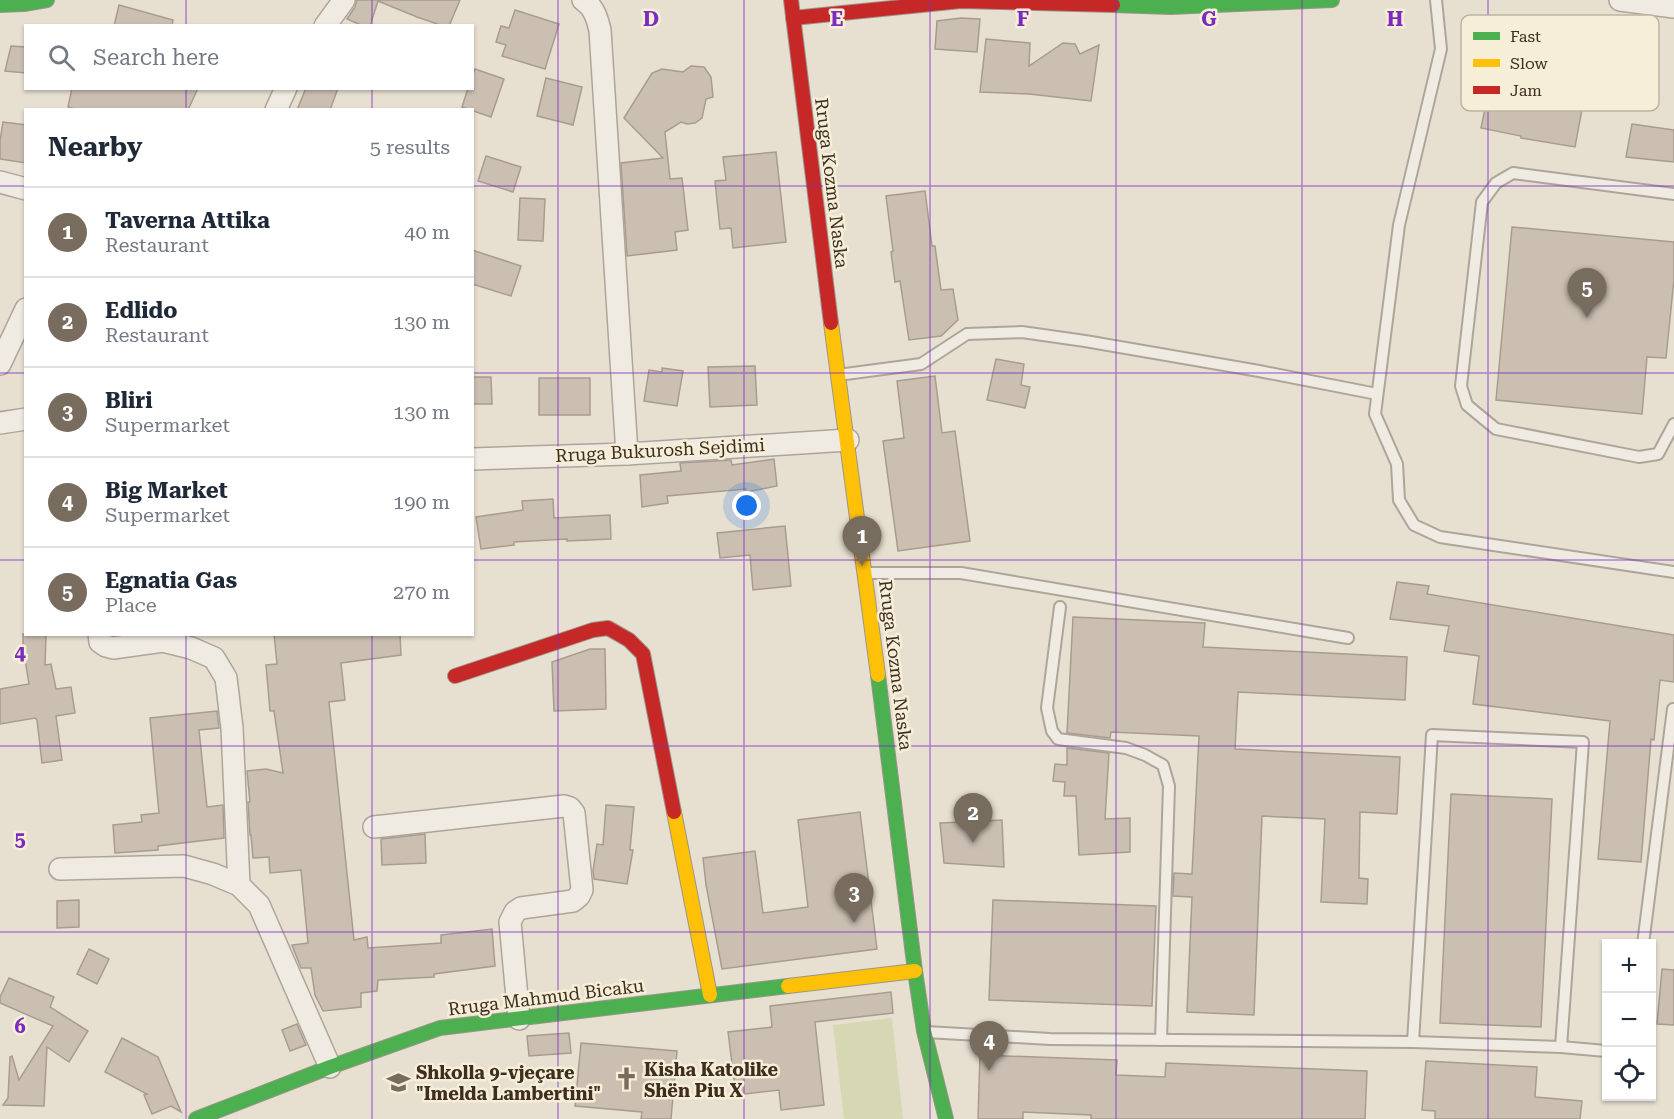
<!DOCTYPE html>
<html lang="en">
<head>
<meta charset="utf-8">
<style>
	:root { --surface:#fff; --page:#f6f6f7; --text:#1f2937; --muted:#747a83; --line:#e0e1e3; --accent:#786c5e }
	body { margin:0; font-family:"Roboto Serif",serif; background:var(--page); color:var(--text) }
	.controls { position:absolute; right:18px; bottom:18px; display:grid; overflow:hidden; border-radius:0px; box-shadow:0 2px 4px #0004 }
	.controls button { width:54px; height:54px; display:grid; place-items:center; padding:0; border:0; border-bottom:2px solid var(--line); background:var(--surface); color:var(--text); font:30px sans-serif }
	.you { position:absolute; left:747px; top:506px; width:21px; height:21px; margin:-15px; border:4px solid #fff; border-radius:50%; background:#1a73e8; box-shadow:0 0 0 9px #1a73e833 }
	.badge { display:grid; place-items:center; width:39px; height:39px; border-radius:50%; background:var(--accent); color:#fff; font-size:20px; font-weight:700 }
	.pin { position:absolute; translate:-50% -50px; filter:drop-shadow(0 2px 3px #0008) }
	.pin::after { content:''; position:absolute; top:32px; width:21px; height:18px; background:inherit; clip-path:polygon(0 0,100% 0,50% 100%) }
	.list { margin:0; padding:0; list-style:none }
	h2 { display:flex; justify-content:space-between; align-items:center; height:78px; margin:0; padding:0 24px; font-size:26px }
	h2 small { font-size:20px; font-weight:400; color:var(--muted) }
	.list li { display:grid; grid-template-columns:39px 1fr auto; gap:18px; align-items:center; box-sizing:border-box; height:90px; padding:0 24px; border-top:2px solid var(--line) }
	.list b { display:block; font-size:22px; white-space:nowrap }
	.list p { margin:0; font-size:20px; white-space:nowrap; color:var(--muted) }
	.list em { font-size:20px; font-style:normal; color:var(--muted) }
	.icon { flex:none; width:33px; height:33px; fill:none; stroke:currentColor; stroke-width:2; stroke-linecap:round; stroke-linejoin:round }
	.map { position:relative; flex:none; width:1674px; height:1119px; overflow:hidden }
	.search { position:absolute; background:var(--surface); box-shadow:0 2px 4px #0004; left:24px; top:24px; width:450px; height:66px; display:flex; align-items:center; gap:15px; box-sizing:border-box; padding:0 21px; border-radius:0px; color:var(--muted); font-size:22px }
	.panel { position:absolute; background:var(--surface); box-shadow:0 2px 4px #0004; left:24px; top:108px; width:450px; height:528px; border-radius:0px }
	.map>svg:first-child { display:block }
	.green { fill:#d6d7b3 }
	.building { fill:#cbbfb2; stroke:#a89c90; stroke-width:1.5 }
	.lines { fill:none; stroke-linecap:round; stroke-linejoin:round }
	.lane-casing { stroke:#ada599; stroke-width:14 }
	.street-casing { stroke:#ada599; stroke-width:24 }
	.fast-casing { stroke:#9c958a; stroke-width:16 }
	.slow-casing { stroke:#9c958a; stroke-width:16 }
	.jam-casing { stroke:#9c958a; stroke-width:16 }
	.lane { stroke:#efebe3; stroke-width:10 }
	.street { stroke:#efebe3; stroke-width:21 }
	.fast { stroke:#4caf50; stroke-width:14 }
	.slow { stroke:#ffc107; stroke-width:14 }
	.jam { stroke:#c62828; stroke-width:14 }
	.grid { fill:none; stroke:#7b2cbf; stroke-width:1.5; stroke-opacity:0.55 }
	.labels { text-anchor:middle; dominant-baseline:central; stroke-width:5; stroke-linejoin:round; paint-order:stroke }
	.street-label { font-size:18px; fill:#3d2e20; stroke:#f7eed8 }
	.poi-label { font-size:18px; font-weight:bold; fill:#3d2e20; stroke:#f7eed8; text-anchor:start }
	.key { fill:#f7eed8; stroke:#bfb4a1; stroke-width:1.5 }
	.key-label { font-size:16px; fill:#3d2e20 }
	.grid-label { font-size:20px; text-anchor:middle; font-weight:bold; fill:#7b2cbf; stroke:#f7eed8; stroke-width:5; stroke-linejoin:round; paint-order:stroke }
</style>
</head>
<body>
<div class="map">
<svg width="1674" height="1119" viewBox="0 0 1674 1119">
	<rect width="100%" height="100%" fill="#e7e0d1"/>
	<path class="green" d="M892,1018L903,1119H844L833,1025Z"/>
	<g class="building">
		<path d="M357,0H460L449,26H443L417,17L378,1L370,26H363L347,19L355,7Z"/>
		<path d="M119,5L173,20L172,26H114Z"/>
		<path d="M515,10L559,24L545,69L502,56L506,45L496,42L501,26L509,28Z"/>
		<path d="M961,18L980,19L977,52L935,49L937,21Z"/>
		<path d="M986,39L1030,43L1029,66L1063,43L1075,44L1080,54L1099,45L1091,101L1029,94L980,92Z"/>
		<path d="M11,46L26,47V73L5,71Z"/>
		<path d="M691,66L704,67L711,77L713,97L706,99L702,118L695,123L687,124L681,122L665,132L670,179L682,178L688,230L675,232L677,250L627,256L621,163L663,158L624,118L652,73L662,69L683,72Z"/>
		<path d="M475,69L504,79L491,117L462,107L468,88H472V77Z"/>
		<path d="M1493,70L1526,76L1523,93L1583,104L1575,147L1521,138V136L1481,128Z"/>
		<path d="M546,78L582,87L573,125L537,116Z"/>
		<path d="M72,88H198L188,110H79L68,107Z"/>
		<path d="M306,88H338L330,110H297Z"/>
		<path d="M3,122L26,125V163L0,159V141Z"/>
		<path d="M1632,124L1674,130V162L1626,157Z"/>
		<path d="M776,152L786,242L733,248L731,228L720,229L715,181L726,180L723,157Z"/>
		<path d="M486,156L521,167L513,192L478,181Z"/>
		<path d="M925,191L932,246H935L941,290L953,289L958,320L941,336L909,340L900,281L895,282L891,252L893,251L886,196Z"/>
		<path d="M520,198L545,199L543,241L518,240Z"/>
		<path d="M1512,227L1674,242V279L1666,358L1647,357L1642,414L1496,400Z"/>
		<path d="M472,250L521,266L511,296L472,284Z"/>
		<path d="M996,359L1024,364L1021,385L1030,387L1025,408L987,400Z"/>
		<path d="M755,366L757,405L710,407L708,367Z"/>
		<path d="M662,368L683,371L677,406L644,401L649,370L662,372Z"/>
		<path d="M935,376L942,433L955,431L970,541L898,551L883,441L904,438L897,381Z"/>
		<path d="M472,377H491L492,404H472Z"/>
		<rect x="539" y="378" width="51" height="37"/>
		<path d="M774,459L777,486L746,492V489L667,496L668,503L642,507L640,475L681,471L680,463L731,460L732,465Z"/>
		<path d="M553,499L554,518L610,515L611,539L567,541V539L514,542V545L481,549L476,517L523,510L522,501Z"/>
		<path d="M785,526L791,586L753,590L750,555L720,558L717,533Z"/>
		<path d="M1397,582L1429,586L1427,594L1674,635V682L1660,680L1654,740L1651,739L1641,862L1598,859L1610,721L1473,704L1479,656L1444,651L1449,626L1390,619Z"/>
		<path d="M1073,617L1205,623L1203,647L1407,657L1405,700L1238,692L1235,749L1400,757L1397,814L1360,812L1359,878L1368,879L1367,904L1321,902L1325,819L1262,816L1254,1015L1187,1012L1192,897L1173,896L1174,873L1192,874L1199,736L1111,732L1110,738L1067,733Z"/>
		<path d="M23,634H46L45,665L51,664L56,689L71,687L75,713L56,716L62,760L42,763L37,720L35,718L0,724V689L29,684L23,647Z"/>
		<path d="M274,634H400L401,655L341,663L345,700L329,702L354,940L367,937L368,948L441,943V935L492,929L495,966L434,974V977L378,980L377,991L361,993V1007L323,1011L315,995L311,968H301L292,945L308,943L301,870L270,873L269,857L253,858L251,835H250L248,802H250L247,771L266,769L283,773L274,711H270L266,665L277,664Z"/>
		<path d="M590,649H605L606,709L554,711L552,662Z"/>
		<path d="M217,711L219,728L199,730L207,807L223,805L224,838L158,846V850L115,853L113,825L142,822L141,815L159,813L150,718Z"/>
		<path d="M1067,748L1109,753L1105,819L1130,818V852L1079,855L1076,796H1064L1065,782L1053,781L1055,764L1067,765Z"/>
		<path d="M1451,794L1552,799L1541,1027L1440,1023Z"/>
		<path d="M606,805L634,807L630,850H633L627,884L594,879L593,871L597,844L603,845Z"/>
		<path d="M860,812L877,949L722,969L706,885L703,858L755,851L763,913L808,907L798,820Z"/>
		<path d="M1002,820L1004,867L944,863L940,823Z"/>
		<path d="M425,834L426,863L382,865L381,839Z"/>
		<path d="M79,900V927L57,928V901Z"/>
		<path d="M993,900L1156,906L1152,1006L989,1000Z"/>
		<path d="M89,949L109,959L97,984L77,974Z"/>
		<path d="M1662,969L1674,970V1025L1657,1024Z"/>
		<path d="M9,978L54,997L50,1007L88,1031L69,1062L47,1047L44,1106L3,1105L8,1098L10,1057L12,1056L19,1080L53,1026L0,1003V997Z"/>
		<path d="M891,992L893,1013L815,1022L824,1105L781,1110L779,1090L736,1095L728,1032L772,1027L770,1006Z"/>
		<path d="M297,1024L306,1045L290,1051L282,1030Z"/>
		<path d="M569,1033L571,1053L529,1056L527,1036Z"/>
		<path d="M122,1038L158,1057L181,1112L171,1106L152,1114L144,1095L147,1094L105,1072Z"/>
		<path d="M581,1043L677,1051L671,1119H641L642,1112L575,1106Z"/>
		<path d="M980,1055L1117,1060L1116,1075L1165,1077L1166,1063L1367,1071L1365,1119H1091V1115L1023,1112V1119H978Z"/>
		<path d="M1426,1061L1537,1067L1535,1097L1582,1101L1580,1119H1435V1111L1422,1110Z"/>
	</g>
	<g class="lines">
		<defs>
			<g id="lane">
				<path d="M1436,0L1441,49L1399,225L1375,414L1397,464L1399,500L1414,525L1440,537L1674,572"/>
				<path d="M1674,194L1513,173L1496,183L1482,202L1461,386L1467,405L1496,429L1639,457L1658,454L1674,424"/>
				<path d="M838,375L921,364L967,334L1022,332L1085,341L1259,371L1377,394"/>
				<path d="M868,573H961L1348,638"/>
				<path d="M1060,607L1047,708L1052,731L1058,739L1126,748L1145,755L1163,765L1169,786L1161,1040"/>
				<path d="M1643,944L1673,709"/>
				<path d="M926,1032L1050,1039L1413,1042L1561,1047L1606,1051"/>
				<path d="M1413,1042L1432,735L1583,742L1561,1047"/>
			</g>
			<g id="street">
				<path d="M583,0C594,7 597,18 600,30L627,454"/>
				<path d="M1620,0L1674,7"/>
				<path d="M325,26L344,0"/>
				<path d="M276,110L286,88"/>
				<path d="M0,182L26,189"/>
				<path d="M0,364L26,309"/>
				<path d="M0,423L26,419"/>
				<path d="M472,459L627,454L848,440"/>
				<path d="M99,634L100,642L106,646L113,648L163,641L191,648L214,658L226,678L232,728L239,885"/>
				<path d="M374,827L564,806L570,808L574,813L582,890L579,896L573,901L521,908L515,912L510,922L519,1019"/>
				<path d="M60,869L184,866L213,874L239,885L259,905L330,1067"/>
			</g>
			<g id="fast">
				<path d="M0,5L24,4L47,0"/>
				<path d="M1113,5L1171,7L1332,0"/>
				<path d="M878,675L915,971L924,1031L946,1119"/>
				<path d="M196,1119L330,1067L440,1028L788,986"/>
			</g>
			<g id="slow">
				<path d="M831,323L878,675"/>
				<path d="M674,812L710,995"/>
				<path d="M788,986L915,971"/>
			</g>
			<g id="jam">
				<path d="M791,0L831,323"/>
				<path d="M793,18L961,1L1113,5"/>
				<path d="M455,676L593,630L608,628L629,640L643,654L674,812"/>
			</g>
		</defs>
		<use href="#lane" class="lane-casing"/>
		<use href="#street" class="street-casing"/>
		<use href="#fast" class="fast-casing"/>
		<use href="#slow" class="slow-casing"/>
		<use href="#jam" class="jam-casing"/>
		<use href="#lane" class="lane"/>
		<use href="#street" class="street"/>
		<use href="#fast" class="fast"/>
		<use href="#slow" class="slow"/>
		<use href="#jam" class="jam"/>
	</g>
	<path class="grid" d="M186,0V26M372,0V26M558,0V1119M744,0V1119M930,0V1119M1116,0V1119M1302,0V1119M1488,0V1119M186,88V110M372,88V110M0,186H26M472,186H1674M0,373H26M472,373H1674M0,560H26M472,560H1674M186,634V1119M372,634V1119M0,746H1674M0,932H1674"/>
	<defs>
		<symbol id="church-bare" viewBox="-9 -9 18 18"><path d="M-1.2-6h2.4v3.5h3.3v2.4h-3.3V6h-2.4V-.1h-3.3v-2.4h3.3Z" fill="#786c5e" stroke="#f7eed8" stroke-width="2.5" paint-order="stroke"/></symbol>
		<symbol id="school-bare" viewBox="-9 -9 18 18"><path d="M0-5L7-2L0 1L-7-2ZM-4 1L0 2.5L4 1V4Q0 6-4 4Z" fill="#786c5e" stroke="#f7eed8" stroke-width="2.5" paint-order="stroke"/></symbol>
	</defs>
	<g fill-rule="evenodd">
		<use href="#church-bare" x="610" y="1062" width="33" height="33"/>
		<use href="#school-bare" x="382" y="1066" width="33" height="33"/>
	</g>
	<g class="labels">
		<g class="street-label">
			<text transform="translate(832 183) rotate(83)">Rruga Kozma Naska</text>
			<text transform="translate(660 450) rotate(-3)">Rruga Bukurosh Sejdimi</text>
			<text transform="translate(896 665) rotate(83)">Rruga Kozma Naska</text>
			<text transform="translate(546 997) rotate(-7)">Rruga Mahmud Bicaku</text>
		</g>
		<g class="poi-label">
			<text x="644" y="1069">Kisha Katolike<tspan x="644" dy="21">Shën Piu X</tspan></text>
			<text x="416" y="1072">Shkolla 9-vjeçare<tspan x="416" dy="21">"Imelda Lambertini"</tspan></text>
		</g>
	</g>
	<rect x="1461" y="15" width="198" height="96" rx="9" class="key"/>
	<rect x="1473" y="32" width="27" height="8" fill="#4caf50"/>
	<rect x="1473" y="59" width="27" height="8" fill="#ffc107"/>
	<rect x="1473" y="86" width="27" height="8" fill="#c62828"/>
	<g class="key-label">
		<text x="1510" y="42">Fast</text>
		<text x="1510" y="69">Slow</text>
		<text x="1510" y="96">Jam</text>
	</g>
	<g class="grid-label">
		<text x="651" y="26">D</text>
		<text x="837" y="26">E</text>
		<text x="1023" y="26">F</text>
		<text x="1209" y="26">G</text>
		<text x="1395" y="26">H</text>
		<text x="20" y="660">4</text>
		<text x="20" y="846">5</text>
		<text x="20" y="1033">6</text>
	</g>
</svg>
<div class="controls">
<button>+</button>
<button>−</button>
<button><svg class="icon" aria-label="locate" viewBox="0 0 24 24"><circle cx="12" cy="12" r="6"/><path d="M12 2v4M12 18v4M2 12h4M18 12h4"/></svg></button>
</div>
<div class="you"></div>
<div class="pin badge" style="left:862px;top:566px">1</div>
<div class="pin badge" style="left:973px;top:843px">2</div>
<div class="pin badge" style="left:854px;top:923px">3</div>
<div class="pin badge" style="left:989px;top:1071px">4</div>
<div class="pin badge" style="left:1587px;top:318px">5</div>
<div class="search"><svg class="icon" aria-label="search" viewBox="0 0 24 24"><circle cx="10" cy="10" r="6"/><path d="M15 15l6 6"/></svg>Search here</div>
<section class="panel">
<h2>Nearby<small>5 results</small></h2>
<ul class="list">
<li><span class="badge">1</span><div><b>Taverna Attika</b><p>Restaurant</p></div><em>40 m</em></li>
<li><span class="badge">2</span><div><b>Edlido</b><p>Restaurant</p></div><em>130 m</em></li>
<li><span class="badge">3</span><div><b>Bliri</b><p>Supermarket</p></div><em>130 m</em></li>
<li><span class="badge">4</span><div><b>Big Market</b><p>Supermarket</p></div><em>190 m</em></li>
<li><span class="badge">5</span><div><b>Egnatia Gas</b><p>Place</p></div><em>270 m</em></li>
</ul>
</section>
</div>
</body>
</html>
